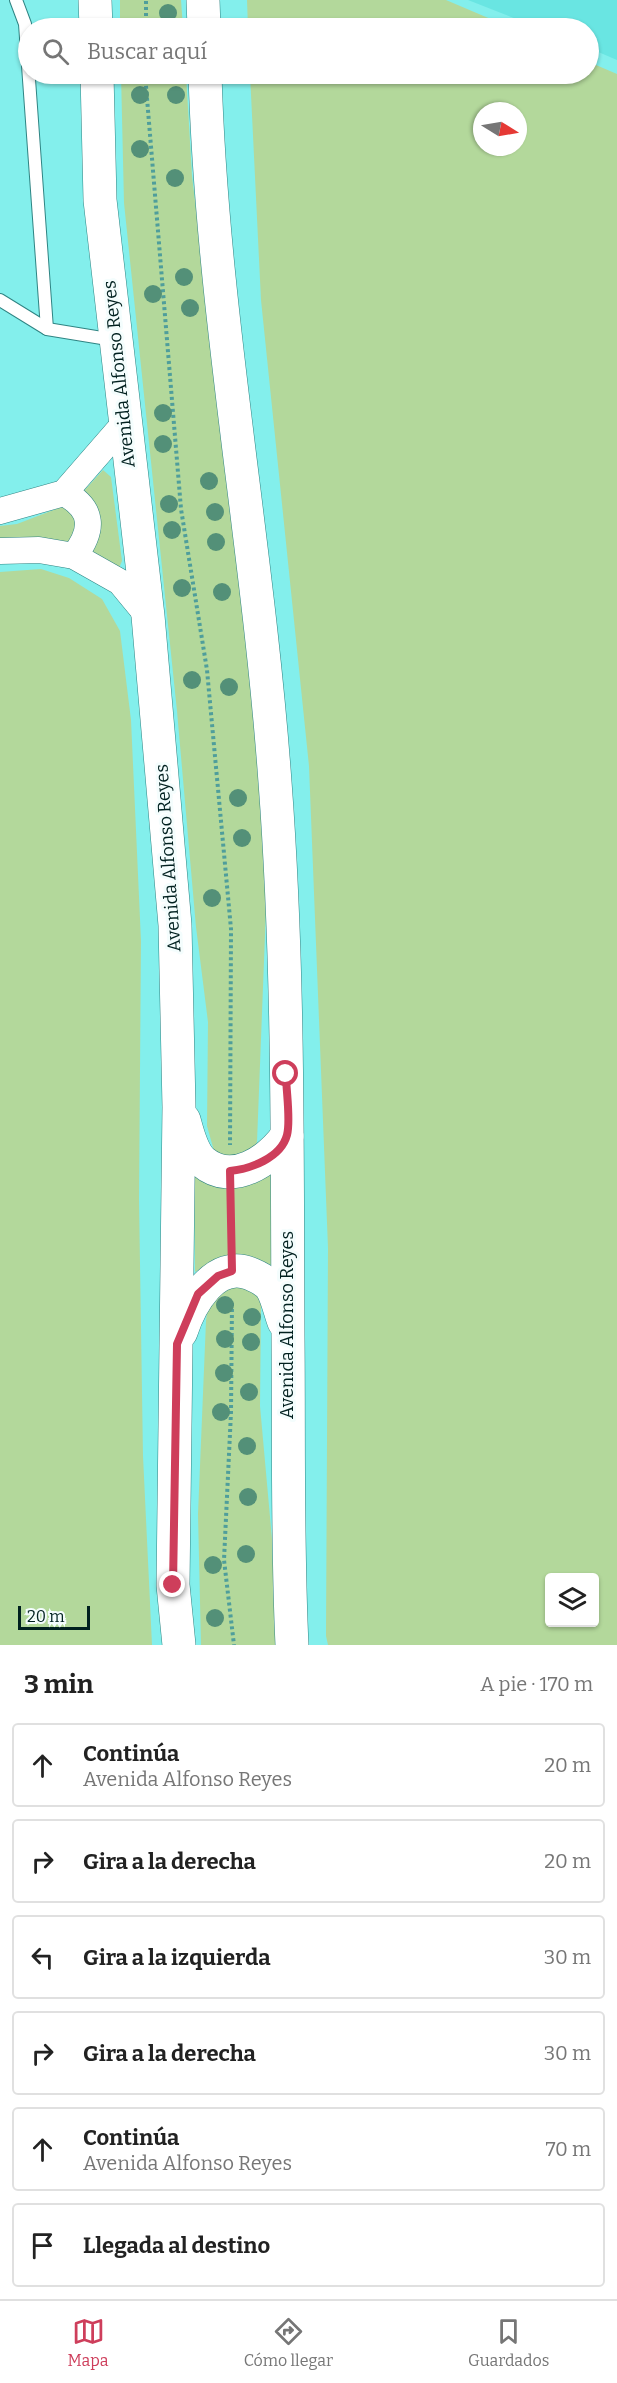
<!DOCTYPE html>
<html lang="es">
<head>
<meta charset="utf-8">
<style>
	:root { --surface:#fff; --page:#f2f2f2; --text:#222; --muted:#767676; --line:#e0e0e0; --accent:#ce3e5b }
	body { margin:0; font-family:Bitter,serif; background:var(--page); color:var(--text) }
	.controls { position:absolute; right:18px; bottom:18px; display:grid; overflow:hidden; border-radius:6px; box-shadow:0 2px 4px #0004 }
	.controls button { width:54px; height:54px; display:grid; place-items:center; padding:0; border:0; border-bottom:2px solid var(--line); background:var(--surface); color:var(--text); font:30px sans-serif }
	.compass { position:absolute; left:473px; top:102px; width:54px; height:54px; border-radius:50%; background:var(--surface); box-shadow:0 2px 4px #0004; rotate:101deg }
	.scale { position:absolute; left:18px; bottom:15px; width:72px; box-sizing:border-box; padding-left:6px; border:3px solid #00201f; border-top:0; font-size:16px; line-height:21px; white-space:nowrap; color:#00201f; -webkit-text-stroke:4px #f4fdfd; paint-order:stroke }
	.stop { position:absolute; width:18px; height:18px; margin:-14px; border:4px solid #ce3e5b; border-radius:50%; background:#fff }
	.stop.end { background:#ce3e5b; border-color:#fff; box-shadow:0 2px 6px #0008 }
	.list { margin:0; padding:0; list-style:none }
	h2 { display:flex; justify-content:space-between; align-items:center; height:78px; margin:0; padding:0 24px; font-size:26px }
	h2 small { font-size:20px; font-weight:400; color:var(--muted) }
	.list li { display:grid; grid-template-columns:39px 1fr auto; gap:18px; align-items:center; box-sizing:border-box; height:84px; margin:0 12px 12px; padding:0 12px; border:2px solid var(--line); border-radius:6px }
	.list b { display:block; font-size:22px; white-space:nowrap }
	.list p { margin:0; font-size:20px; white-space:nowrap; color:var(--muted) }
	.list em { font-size:20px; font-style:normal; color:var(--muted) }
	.icon { flex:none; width:33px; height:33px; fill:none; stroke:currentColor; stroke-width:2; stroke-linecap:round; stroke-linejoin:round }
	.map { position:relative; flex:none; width:617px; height:1645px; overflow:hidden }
	.search { position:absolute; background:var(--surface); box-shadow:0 2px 4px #0004; left:18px; right:18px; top:18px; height:66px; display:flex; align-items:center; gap:15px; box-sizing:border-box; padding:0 21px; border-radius:33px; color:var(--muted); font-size:22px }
	.sheet { height:654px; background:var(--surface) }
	nav { display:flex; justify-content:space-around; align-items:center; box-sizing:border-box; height:84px; border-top:2px solid var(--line); background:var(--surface); font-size:16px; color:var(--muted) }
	nav a { display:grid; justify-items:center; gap:3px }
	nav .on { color:var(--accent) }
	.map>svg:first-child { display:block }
	.built { fill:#69e5e2 }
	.green { fill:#b3d89b; fill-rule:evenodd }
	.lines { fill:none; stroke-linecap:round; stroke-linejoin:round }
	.service-casing { stroke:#2f8483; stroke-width:14 }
	.minor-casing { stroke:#2f8483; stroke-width:27 }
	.secondary-casing { stroke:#2f8483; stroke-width:34 }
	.path { stroke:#4f9e9b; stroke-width:4; stroke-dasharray:3 3; stroke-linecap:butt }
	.service { stroke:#fff; stroke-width:12 }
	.minor { stroke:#fff; stroke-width:26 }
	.secondary { stroke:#fff; stroke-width:33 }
	.tree { fill:#539078 }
	.route { stroke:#ce3e5b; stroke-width:8 }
	.labels { text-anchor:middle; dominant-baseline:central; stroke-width:6; stroke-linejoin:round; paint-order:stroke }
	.street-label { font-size:18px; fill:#00201f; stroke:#f4fdfd }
</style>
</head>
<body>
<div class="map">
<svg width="617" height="1645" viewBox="0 0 617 1645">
	<rect width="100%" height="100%" fill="#83efec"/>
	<path class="built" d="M468,0H617V60L589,48L588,28H539Z"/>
	<g class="green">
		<path d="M120,0H181L183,28H120Z"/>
		<path d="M247,0H446L512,28H248Z"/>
		<path d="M589,62L617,74V1645H328L326,1636L328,1248L309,766L261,300L250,74H588ZM482,111H518V147H482ZM550,1578H594V1622H550Z"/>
		<path d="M121,74H186L192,176L251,664L267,884L257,1142L251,1153L229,1159L214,1151L207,1126L208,1022L196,927L177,711L124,203Z"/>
		<path d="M103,470L111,477L122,561L119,568L92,554L81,494Z"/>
		<path d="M64,506L76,519L78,531L65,547L0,541V526L17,524Z"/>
		<path d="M41,569L69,578L102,599L120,631L131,720L141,941L139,1199L143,1456L152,1645H0V572Z"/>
		<path d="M272,1163L271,1265C243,1256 221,1256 195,1272L194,1165Z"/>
		<path d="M238,1284L257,1293L261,1305L260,1406L272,1539L276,1645H201L198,1514L206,1321C209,1296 216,1294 238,1284Z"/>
	</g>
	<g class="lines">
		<defs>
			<g id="service">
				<path d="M16,0L25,24L47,329"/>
				<path d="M0,300L47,329L114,340"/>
			</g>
			<g id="minor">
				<path d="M64,493C94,509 94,530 74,556"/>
				<path d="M0,511L64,493L124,424"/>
				<path d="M0,551L39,550L74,556L120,582L148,616"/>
			</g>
			<g id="secondary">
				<path d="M95,0L96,28"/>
				<path d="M203,0L204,28"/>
				<path d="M97,74L100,200L148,616L175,925L179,1107L173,1585L179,1645"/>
				<path d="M205,74C212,311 258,545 275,782C289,967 287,1152 288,1336C289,1440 287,1542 292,1645"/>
				<path d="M184,1120C188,1134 192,1153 203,1162C233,1187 269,1160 287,1136"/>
				<path d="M181,1332C190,1304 215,1258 251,1274C258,1277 266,1281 271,1287C277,1296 280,1312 284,1322"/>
			</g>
		</defs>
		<use href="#service" class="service-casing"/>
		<use href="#minor" class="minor-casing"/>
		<use href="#secondary" class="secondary-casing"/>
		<g class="path">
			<path d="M146,28V0"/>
			<path d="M145,74L181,509L207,670L231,929L230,1145"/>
			<path d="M230,1198L231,1244"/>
			<path d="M232,1303L231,1412L224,1560L234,1645"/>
		</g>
		<use href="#service" class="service"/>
		<use href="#minor" class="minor"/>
		<use href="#secondary" class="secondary"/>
	</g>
	<g class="tree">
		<circle cx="168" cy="13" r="9"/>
		<circle cx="140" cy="95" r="9"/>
		<circle cx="176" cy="95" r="9"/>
		<circle cx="140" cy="149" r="9"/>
		<circle cx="175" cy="178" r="9"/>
		<circle cx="184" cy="277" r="9"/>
		<circle cx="153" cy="294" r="9"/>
		<circle cx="190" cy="308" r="9"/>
		<circle cx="163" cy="413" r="9"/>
		<circle cx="163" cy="444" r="9"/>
		<circle cx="209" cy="481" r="9"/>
		<circle cx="169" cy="504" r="9"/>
		<circle cx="215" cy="512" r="9"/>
		<circle cx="172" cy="530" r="9"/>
		<circle cx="216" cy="542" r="9"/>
		<circle cx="182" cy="588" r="9"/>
		<circle cx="222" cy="592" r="9"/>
		<circle cx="192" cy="680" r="9"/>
		<circle cx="229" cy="687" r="9"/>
		<circle cx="238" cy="798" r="9"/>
		<circle cx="242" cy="838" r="9"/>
		<circle cx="212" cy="898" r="9"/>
		<circle cx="225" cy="1305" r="9"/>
		<circle cx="252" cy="1317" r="9"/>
		<circle cx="225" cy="1339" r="9"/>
		<circle cx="251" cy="1342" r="9"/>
		<circle cx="224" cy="1373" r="9"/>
		<circle cx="249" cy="1392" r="9"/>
		<circle cx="221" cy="1412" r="9"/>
		<circle cx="247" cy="1446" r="9"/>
		<circle cx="248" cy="1497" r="9"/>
		<circle cx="246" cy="1554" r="9"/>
		<circle cx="213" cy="1565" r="9"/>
		<circle cx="215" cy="1618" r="9"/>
	</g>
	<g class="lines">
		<path class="route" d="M173,1585L177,1344L198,1294L218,1276L232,1271L230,1171C250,1169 281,1158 287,1135C291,1120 286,1091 286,1074"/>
	</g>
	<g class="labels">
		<g class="street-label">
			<text transform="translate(119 374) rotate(-96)">Avenida Alfonso Reyes</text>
			<text transform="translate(168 858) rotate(-94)">Avenida Alfonso Reyes</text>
			<text transform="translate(287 1325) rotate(-90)">Avenida Alfonso Reyes</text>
		</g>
	</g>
</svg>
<div class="controls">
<button><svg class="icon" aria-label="layers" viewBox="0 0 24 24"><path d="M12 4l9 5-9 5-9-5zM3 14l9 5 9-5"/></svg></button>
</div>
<svg class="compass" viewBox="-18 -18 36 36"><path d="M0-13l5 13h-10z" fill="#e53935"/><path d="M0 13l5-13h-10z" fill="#767676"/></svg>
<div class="scale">20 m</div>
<div class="stop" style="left:286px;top:1074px"></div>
<div class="stop end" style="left:173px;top:1585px"></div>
<div class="search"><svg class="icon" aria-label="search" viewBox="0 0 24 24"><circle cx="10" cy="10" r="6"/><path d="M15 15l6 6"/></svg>Buscar aquí</div>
</div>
<section class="sheet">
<h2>3 min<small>A pie · 170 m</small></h2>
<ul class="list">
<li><svg class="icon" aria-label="ahead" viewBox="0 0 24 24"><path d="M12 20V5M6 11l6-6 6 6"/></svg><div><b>Continúa</b><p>Avenida Alfonso Reyes</p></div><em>20 m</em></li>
<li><svg class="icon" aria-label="right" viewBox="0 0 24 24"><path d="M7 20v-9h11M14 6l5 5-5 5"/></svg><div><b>Gira a la derecha</b></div><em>20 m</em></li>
<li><svg class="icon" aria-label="left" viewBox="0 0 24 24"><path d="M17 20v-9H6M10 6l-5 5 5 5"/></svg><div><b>Gira a la izquierda</b></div><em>30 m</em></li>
<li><svg class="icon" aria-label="right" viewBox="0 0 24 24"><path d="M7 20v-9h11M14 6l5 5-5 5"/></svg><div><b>Gira a la derecha</b></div><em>30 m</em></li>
<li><svg class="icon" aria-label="ahead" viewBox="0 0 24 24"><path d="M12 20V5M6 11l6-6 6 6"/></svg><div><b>Continúa</b><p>Avenida Alfonso Reyes</p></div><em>70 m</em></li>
<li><svg class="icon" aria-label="arrive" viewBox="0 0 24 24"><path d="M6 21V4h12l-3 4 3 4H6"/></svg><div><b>Llegada al destino</b></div></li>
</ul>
</section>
<nav>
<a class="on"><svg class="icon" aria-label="map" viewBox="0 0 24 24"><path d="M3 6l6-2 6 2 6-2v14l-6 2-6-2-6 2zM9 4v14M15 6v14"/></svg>Mapa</a>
<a><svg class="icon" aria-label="directions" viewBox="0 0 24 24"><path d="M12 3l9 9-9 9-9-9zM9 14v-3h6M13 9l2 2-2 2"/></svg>Cómo llegar</a>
<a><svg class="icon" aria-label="saved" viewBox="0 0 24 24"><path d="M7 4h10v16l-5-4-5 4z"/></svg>Guardados</a>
</nav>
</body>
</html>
